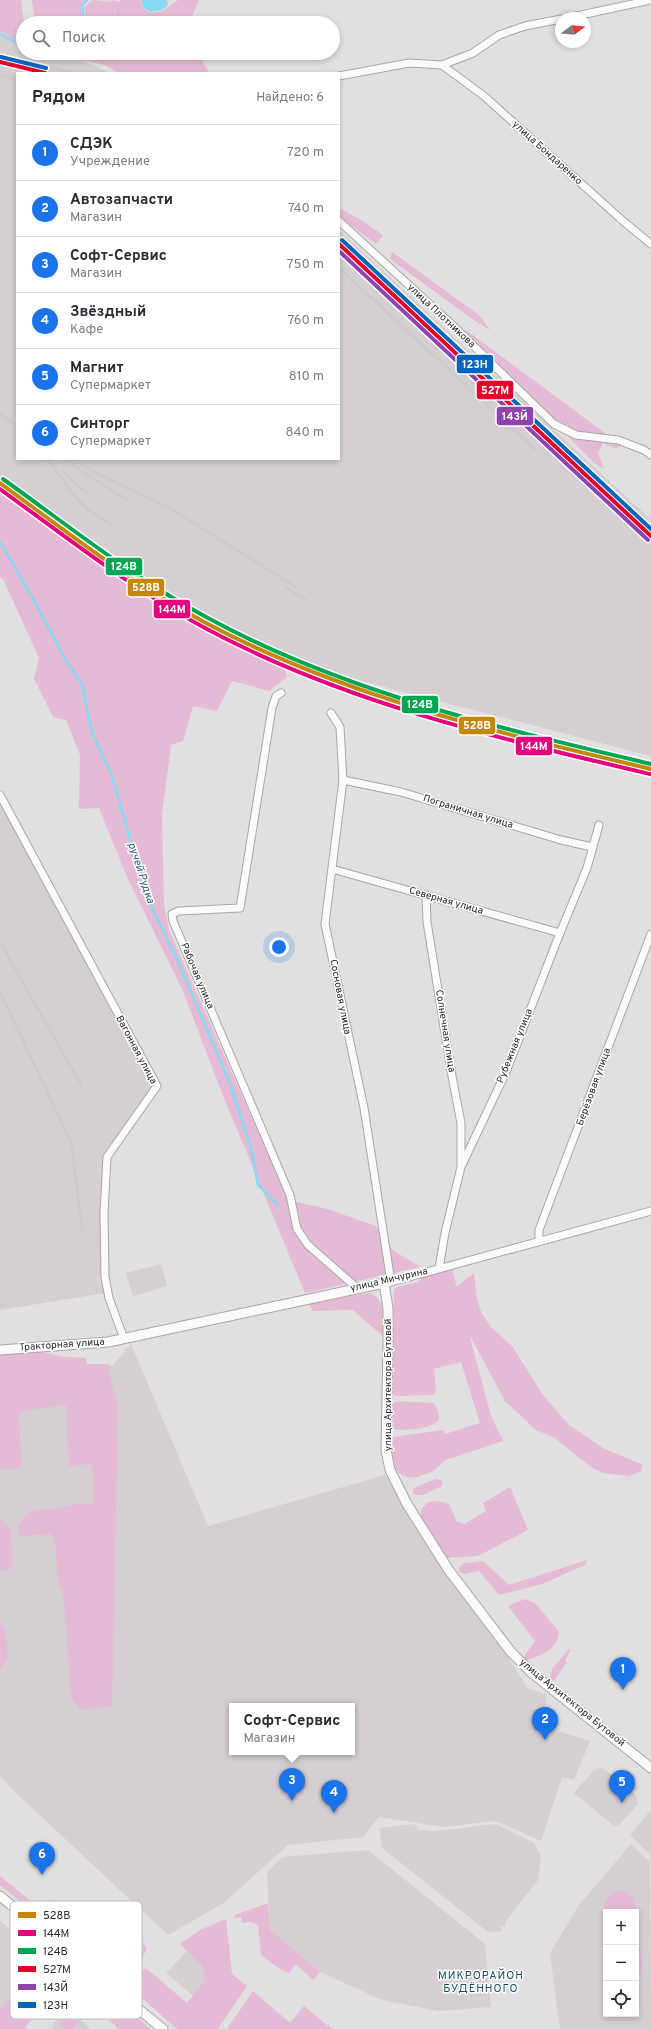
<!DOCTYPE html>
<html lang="ru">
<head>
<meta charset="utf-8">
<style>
	:root { --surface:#fff; --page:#f7f7f7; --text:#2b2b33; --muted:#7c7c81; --line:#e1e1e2; --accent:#1a73e8 }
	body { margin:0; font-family:Overpass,sans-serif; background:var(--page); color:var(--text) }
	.controls { position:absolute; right:12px; bottom:12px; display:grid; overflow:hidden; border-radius:0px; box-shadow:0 2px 6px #0003 }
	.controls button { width:36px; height:36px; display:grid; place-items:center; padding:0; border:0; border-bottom:1px solid var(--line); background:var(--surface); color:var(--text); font:20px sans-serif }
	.compass { position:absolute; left:555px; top:12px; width:36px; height:36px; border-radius:50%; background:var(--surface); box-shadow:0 2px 6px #0003; rotate:74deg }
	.you { position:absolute; left:279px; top:947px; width:14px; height:14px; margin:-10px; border:3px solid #fff; border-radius:50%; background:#1a73e8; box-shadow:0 0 0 6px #1a73e833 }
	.badge { display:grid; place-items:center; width:26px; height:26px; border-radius:50%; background:var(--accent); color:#fff; font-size:13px; font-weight:700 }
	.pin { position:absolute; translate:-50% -33px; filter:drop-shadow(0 1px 2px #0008) }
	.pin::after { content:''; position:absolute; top:21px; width:14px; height:12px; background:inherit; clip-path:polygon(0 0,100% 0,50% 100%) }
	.popup { position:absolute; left:229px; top:1703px; width:126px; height:52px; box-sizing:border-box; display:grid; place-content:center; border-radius:0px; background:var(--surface); filter:drop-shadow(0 1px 3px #0005); font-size:13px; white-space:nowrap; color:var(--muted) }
	.popup b { font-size:15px; color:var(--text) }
	.popup::after { content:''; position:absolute; left:50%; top:100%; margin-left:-8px; border:8px solid transparent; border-top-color:var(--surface) }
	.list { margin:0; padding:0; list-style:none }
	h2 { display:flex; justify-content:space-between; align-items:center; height:52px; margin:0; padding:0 16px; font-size:17px }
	h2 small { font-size:13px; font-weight:400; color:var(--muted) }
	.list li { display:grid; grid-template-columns:26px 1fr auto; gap:12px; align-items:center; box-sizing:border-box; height:56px; padding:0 16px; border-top:1px solid var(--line) }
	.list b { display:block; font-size:15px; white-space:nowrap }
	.list p { margin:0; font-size:13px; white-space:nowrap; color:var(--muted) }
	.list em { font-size:13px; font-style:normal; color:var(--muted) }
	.icon { flex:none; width:22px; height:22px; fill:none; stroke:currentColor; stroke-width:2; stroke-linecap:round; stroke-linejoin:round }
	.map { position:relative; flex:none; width:651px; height:2029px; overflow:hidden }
	.search { position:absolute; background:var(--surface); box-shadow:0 2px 6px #0003; left:16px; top:16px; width:324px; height:44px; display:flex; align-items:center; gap:10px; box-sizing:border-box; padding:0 14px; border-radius:22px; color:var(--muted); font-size:15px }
	.panel { position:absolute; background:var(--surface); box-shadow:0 2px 6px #0003; left:16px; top:72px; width:324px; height:388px; border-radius:0px }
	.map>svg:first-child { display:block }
	.built { fill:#d5ced2; fill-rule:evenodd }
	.green { fill:#e5bad5 }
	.water { fill:#85daf4 }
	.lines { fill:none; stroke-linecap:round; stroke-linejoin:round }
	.stream { stroke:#85daf4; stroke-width:2.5 }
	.minor-casing { stroke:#a9a7a8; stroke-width:9 }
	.secondary-casing { stroke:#a9a7a8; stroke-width:11 }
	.minor { stroke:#fafafa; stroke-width:7 }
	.secondary { stroke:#fafafa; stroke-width:9 }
	.rail { stroke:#cccbcc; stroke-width:2.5 }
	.rail-1-casing { stroke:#fff; stroke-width:7 }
	.rail-2-casing { stroke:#fff; stroke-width:7 }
	.rail-3-casing { stroke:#fff; stroke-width:7 }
	.rail-4-casing { stroke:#fff; stroke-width:7 }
	.rail-5-casing { stroke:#fff; stroke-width:7 }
	.rail-6-casing { stroke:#fff; stroke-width:7 }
	.rail-1 { stroke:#c4870a; stroke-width:4 }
	.rail-2 { stroke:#e5007d; stroke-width:4 }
	.rail-3 { stroke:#00a651; stroke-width:4 }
	.rail-4 { stroke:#e4002b; stroke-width:4 }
	.rail-5 { stroke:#8e44ad; stroke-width:4 }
	.rail-6 { stroke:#0065bd; stroke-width:4 }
	.labels { text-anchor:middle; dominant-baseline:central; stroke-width:3; stroke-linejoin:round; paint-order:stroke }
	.street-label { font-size:10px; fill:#2b292a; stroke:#fff }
	.water-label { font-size:11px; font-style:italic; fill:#2c5f6f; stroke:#fff }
	.neighbourhood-label { font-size:11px; letter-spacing:1px; fill:#174c5c; stroke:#fff }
	.key { fill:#fff; stroke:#bfbfbf; stroke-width:1 }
	.key-label { font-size:11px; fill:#2b292a }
	.line-badge { stroke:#fff; stroke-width:1.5 }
	.badge-label { font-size:11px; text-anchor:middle; font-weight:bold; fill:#fff }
</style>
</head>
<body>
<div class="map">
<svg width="651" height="2029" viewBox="0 0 651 2029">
	<rect width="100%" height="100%" fill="#e1dfe0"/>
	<g class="built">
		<path d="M0,15L23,32V53H67L109,73H17V459H339V230L651,520V756L343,676L210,620L0,481Z"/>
		<path d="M0,796L156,1086L106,1157L102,1212L112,1292L0,1310Z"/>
		<path d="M161,1264L167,1286L133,1296L126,1273Z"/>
		<path d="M131,1344L208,1526L385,1475L442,1568L508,1657L527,1688L547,1695L541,1726L590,1741L574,1780L562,1777L541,1841L496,1821L444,1827L379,1817L363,1837L288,1845L225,1902L168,1935L17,1794L0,1776V1376L108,1371ZM232,1706H352V1752H232Z"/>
		<path d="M602,1767L636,1796L638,1804L619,1825L614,1826L574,1793L594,1770Z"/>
		<path d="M651,1810V1861L650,1855L630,1835Z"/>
		<path d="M415,1824L418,1830L435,1831L496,1824L534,1843L541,1856L538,1880L505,1922L506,1926L501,1927L502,1931L488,1932L382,1848L380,1828Z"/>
		<path d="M631,1844L650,1862L651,2029H560L550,1953L579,1905ZM606,1912H636V2014H606Z"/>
		<path d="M368,1850L485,1944L491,2007L439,2011L382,2000L320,1972L270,1930L267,1872L282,1857Z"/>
		<path d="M0,1921L51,1963L0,2023Z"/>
		<path d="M195,1943L214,1963L198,2000L166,1973Z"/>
		<path d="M60,2015H75L91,2029H50Z"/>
	</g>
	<g class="green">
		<path d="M0,0H21L24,23L23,40L19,42L0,30Z"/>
		<path d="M32,0H86L81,5V13L84,20L82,23H35Z"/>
		<path d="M93,0L112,2L117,23H87L84,7Z"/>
		<path d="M111,0L119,2L121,0H140L142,7L150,13L163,11L178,0H199L189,23L118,22Z"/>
		<path d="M63,53H94L99,60L95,53H198L209,73H119L105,65L57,54Z"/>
		<path d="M339,208L361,220L383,235L376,244L339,217Z"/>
		<path d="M392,252L479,315L490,330L475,321L390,259Z"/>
		<path d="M466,330L621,445L616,449L603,443L598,453L604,469L594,463L568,436L543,418L519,390L487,367L461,337Z"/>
		<path d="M0,494L153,602L217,637L284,667L287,677L269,691L232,681L217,711L193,706L183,741L171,745L162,815L164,904L169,930L288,1200L327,1209L376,1226L394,1251L420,1267L305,1293L224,1098L182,989L127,877L99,808L79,809L80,755L66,720L53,717L34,679L39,658L3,579L0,577Z"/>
		<path d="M455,1266L453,1273L457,1287L474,1273L477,1300L482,1314L491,1327L512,1346L543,1395L569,1425L603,1448L643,1465L640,1472L629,1476L603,1473L591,1467L555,1438L536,1430L505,1401L469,1334L491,1416L503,1441L445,1460L434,1471L414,1478L403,1476L396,1470L389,1443L393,1437L443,1430L445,1434L480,1423L461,1362L434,1369L436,1392L432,1395L397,1396L392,1394L390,1390L393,1367L394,1290L397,1287L418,1282L424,1275Z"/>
		<path d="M370,1293C387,1299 383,1321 384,1337L353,1310L312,1311L309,1303Z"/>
		<path d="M40,1352L66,1357L86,1358L87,1364H109L112,1367L108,1371L118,1405L112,1706L81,1710L71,1697L64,1597L58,1581L56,1547L52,1534L19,1536L18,1525L31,1511L57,1509L70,1505L94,1503L92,1464L69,1466L66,1405L19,1411L21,1468L0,1470V1354Z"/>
		<path d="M397,1401L434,1403L438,1411L439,1420C428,1430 405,1431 390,1429V1405Z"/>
		<path d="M435,1479L441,1480L443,1483L442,1486L423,1495H416L413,1493V1489L416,1487Z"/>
		<path d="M510,1487L528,1530L478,1556L447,1558L420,1518C422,1499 434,1499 449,1504L457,1522L464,1524L486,1511L483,1503Z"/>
		<path d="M0,1519L11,1528L12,1567L8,1570H0Z"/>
		<path d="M587,1560L585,1565L542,1584L499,1595L479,1571L464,1574L460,1572L459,1568L464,1563L483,1561L509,1585Z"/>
		<path d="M525,1599L535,1603L559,1632C556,1652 544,1653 528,1660H524L525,1655L535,1641L508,1606Z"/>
		<path d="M0,1625H4L8,1657L0,1670Z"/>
		<path d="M571,1649L565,1661L567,1662L554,1681L550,1680L552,1669L568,1650Z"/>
		<path d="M0,1876L84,1945L92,1936L51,1902L53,1899L114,1949L127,1933L143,1943L147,1949L139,1962L130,1972L112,1956L105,1964L78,1948L0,1885Z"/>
		<path d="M623,1890L633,1897L635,1904L642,1967L640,1974L636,1977V1912H606V1934C604,1914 597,1894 623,1890Z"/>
		<path d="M268,1903L270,1930L320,1972L313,1980L296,1964L289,1973L281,1970L261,1955L258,1925L249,1922L242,1923L241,1917L234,1918L235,1915Z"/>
		<path d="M226,1919L232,1974L247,1986L218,2029H177L135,1992C130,1980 138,1976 146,1968L187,2003L205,1981L203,1966L180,1944L200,1930Z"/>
		<path d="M34,1969L60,1991L41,2012L16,1990Z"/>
		<path d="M91,1980L145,2024L150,2029H119L80,1994Z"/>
		<path d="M253,1991L290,2023L304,2006L332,2029H227Z"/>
		<path d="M10,1998L33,2018L25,2027L27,2029H0V2010Z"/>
		<path d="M78,1999L89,2010L73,2029H65L58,2023Z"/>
	</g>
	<path class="water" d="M141,0H167L168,5L162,10L150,12L143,7Z"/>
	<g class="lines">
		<g class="stream">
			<path d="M84,23L82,5L87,0"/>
			<path d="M0,34L23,46"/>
			<path d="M0,542L35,602L65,659L82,684L92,733L111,773L148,900L177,959L229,1081L251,1148L258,1185L278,1205"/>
		</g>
		<defs>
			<g id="minor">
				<path d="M567,18L651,0"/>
				<path d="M442,65L473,53L499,35L525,26L561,19"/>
				<path d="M339,76L409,63L442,65L484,96L623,221L651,244"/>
				<path d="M339,221L448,321L554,424L576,435L618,440L644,450L651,455"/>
				<path d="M281,693L276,696L272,708L240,908L179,911L172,914L173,921L290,1195L297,1229L308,1245L357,1288"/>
				<path d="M331,713L340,727L343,780L325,924L364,1108L391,1282"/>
				<path d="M343,780L401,792L561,840L592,847"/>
				<path d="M0,795L157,1086L107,1157L104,1213L105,1277L109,1298L124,1339"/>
				<path d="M332,869L560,933"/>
				<path d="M426,895L427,922L452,1076L461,1123V1164"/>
				<path d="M539,1241V1230L651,934"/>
				<path d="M439,1268L445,1233L461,1167L506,1072L560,933L587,868L599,825"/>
				<path d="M387,1283L651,1211"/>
			</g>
			<g id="secondary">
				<path d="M0,1350L108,1342L384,1283L388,1308V1346L386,1450L390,1470L407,1504L448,1569L511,1652L532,1673L651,1768"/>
				<path d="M0,1896L163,2029"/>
			</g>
		</defs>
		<use href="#minor" class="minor-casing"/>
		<use href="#secondary" class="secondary-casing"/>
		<use href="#minor" class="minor"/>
		<use href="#secondary" class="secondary"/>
		<g class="rail">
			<path d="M0,55L74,73"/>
			<path d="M0,75L17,80"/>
			<path d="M339,234L651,526"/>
			<path d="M339,268L535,449"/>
			<path d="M0,414L17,425"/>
			<path d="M48,459L76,498L87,509L112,525"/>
			<path d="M66,459L89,476L127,500"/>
			<path d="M73,459L92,471L168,507L296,587"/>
			<path d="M63,472L88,494"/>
			<path d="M286,587L306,600"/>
			<path d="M0,942L82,1086"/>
			<path d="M0,992L71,1142L82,1229"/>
		</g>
		<defs>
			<path id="rail-1" d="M0,483C67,532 133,584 206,623C345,697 499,733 651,769"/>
			<path id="rail-2" d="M0,489C66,537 131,588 203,627C342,702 497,738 650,774"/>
			<path id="rail-3" d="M3,479C70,527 135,579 208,618C346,693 499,728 651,764"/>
			<g id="rail-4">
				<path d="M0,62L45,73"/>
				<path d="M339,244L651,536"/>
			</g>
			<path id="rail-5" d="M339,251L648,540"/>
			<g id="rail-6">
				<path d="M1,57L46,68"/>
				<path d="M342,240L651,529"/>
			</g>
		</defs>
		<use href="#rail-1" class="rail-1-casing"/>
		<use href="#rail-2" class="rail-2-casing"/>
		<use href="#rail-3" class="rail-3-casing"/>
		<use href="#rail-4" class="rail-4-casing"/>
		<use href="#rail-5" class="rail-5-casing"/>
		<use href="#rail-6" class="rail-6-casing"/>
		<use href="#rail-1" class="rail-1"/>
		<use href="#rail-2" class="rail-2"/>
		<use href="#rail-3" class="rail-3"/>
		<use href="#rail-4" class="rail-4"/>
		<use href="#rail-5" class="rail-5"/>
		<use href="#rail-6" class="rail-6"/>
	</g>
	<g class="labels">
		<g class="street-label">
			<text transform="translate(547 153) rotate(42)">улица Бондаренко</text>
			<text transform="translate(441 316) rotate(43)">улица Плотникова</text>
			<text transform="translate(468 812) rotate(17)">Пограничная улица</text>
			<text transform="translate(446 901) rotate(16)">Северная улица</text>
			<text transform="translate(197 976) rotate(67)">Рабочая улица</text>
			<text transform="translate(340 997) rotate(79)">Сосновая улица</text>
			<text transform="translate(445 1031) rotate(81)">Солнечная улица</text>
			<text transform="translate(515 1046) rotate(-68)">Рубежная улица</text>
			<text transform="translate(136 1050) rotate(62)">Вагонная улица</text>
			<text transform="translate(594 1087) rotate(-70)">Берёзовая улица</text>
			<text transform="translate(389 1280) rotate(-13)">улица Мичурина</text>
			<text transform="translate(62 1345) rotate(-4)">Тракторная улица</text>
			<text transform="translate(388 1385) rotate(-90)">улица Архитектора Бутовой</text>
			<text transform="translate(572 1703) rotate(39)">улица Архитектора Бутовой</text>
		</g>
		<g class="water-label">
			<text transform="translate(141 873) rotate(72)">ручей Рудка</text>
		</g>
		<g class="neighbourhood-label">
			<text x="481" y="1976">МИКРОРАЙОН<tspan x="481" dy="13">БУДЁННОГО</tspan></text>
		</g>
	</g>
	<rect x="10" y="1901" width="132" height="118" rx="6" class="key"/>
	<rect x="18" y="1912" width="18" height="6" fill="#c4870a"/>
	<rect x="18" y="1930" width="18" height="6" fill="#e5007d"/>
	<rect x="18" y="1948" width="18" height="6" fill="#00a651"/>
	<rect x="18" y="1966" width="18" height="6" fill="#e4002b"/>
	<rect x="18" y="1984" width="18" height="6" fill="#8e44ad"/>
	<rect x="18" y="2002" width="18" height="6" fill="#0065bd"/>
	<g class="key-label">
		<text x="43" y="1919">528В</text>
		<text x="43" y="1937">144М</text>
		<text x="43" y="1955">124В</text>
		<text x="43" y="1973">527М</text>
		<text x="43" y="1991">143Й</text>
		<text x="43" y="2009">123Н</text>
	</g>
	<g class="line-badge">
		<rect x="456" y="354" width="38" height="20" rx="4" fill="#0065bd"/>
		<rect x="476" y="380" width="38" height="20" rx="4" fill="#e4002b"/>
		<rect x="496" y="406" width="38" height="20" rx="4" fill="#8e44ad"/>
		<rect x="105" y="557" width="38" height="19" rx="4" fill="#00a651"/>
		<rect x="127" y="578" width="38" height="19" rx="4" fill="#c4870a"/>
		<rect x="153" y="599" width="38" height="20" rx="4" fill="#e5007d"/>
		<rect x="401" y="695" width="38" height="19" rx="4" fill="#00a651"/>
		<rect x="458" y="716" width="38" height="19" rx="4" fill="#c4870a"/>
		<rect x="515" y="736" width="38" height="20" rx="4" fill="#e5007d"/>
	</g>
	<g class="badge-label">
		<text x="475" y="368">123Н</text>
		<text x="495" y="394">527М</text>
		<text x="515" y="420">143Й</text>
		<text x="124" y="570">124В</text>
		<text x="146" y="591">528В</text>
		<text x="172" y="613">144М</text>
		<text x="420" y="708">124В</text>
		<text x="477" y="729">528В</text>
		<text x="534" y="750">144М</text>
	</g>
</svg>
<div class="controls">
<button>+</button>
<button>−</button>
<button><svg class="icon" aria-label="locate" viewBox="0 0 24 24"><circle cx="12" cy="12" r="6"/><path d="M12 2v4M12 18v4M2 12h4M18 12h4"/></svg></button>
</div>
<svg class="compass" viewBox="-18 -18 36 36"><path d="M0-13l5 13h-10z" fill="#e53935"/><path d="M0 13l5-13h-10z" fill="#7c7c81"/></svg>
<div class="you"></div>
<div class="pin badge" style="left:623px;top:1690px">1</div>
<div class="pin badge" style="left:545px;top:1740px">2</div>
<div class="pin badge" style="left:292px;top:1801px">3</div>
<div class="popup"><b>Софт-Сервис</b>Магазин</div>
<div class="pin badge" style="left:334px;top:1813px">4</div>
<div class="pin badge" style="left:622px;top:1803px">5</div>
<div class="pin badge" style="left:42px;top:1875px">6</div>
<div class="search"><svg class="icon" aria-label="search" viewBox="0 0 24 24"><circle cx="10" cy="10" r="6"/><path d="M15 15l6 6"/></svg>Поиск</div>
<section class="panel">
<h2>Рядом<small>Найдено: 6</small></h2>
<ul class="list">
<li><span class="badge">1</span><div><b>СДЭК</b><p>Учреждение</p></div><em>720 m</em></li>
<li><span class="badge">2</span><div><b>Автозапчасти</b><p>Магазин</p></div><em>740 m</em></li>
<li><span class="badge">3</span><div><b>Софт-Сервис</b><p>Магазин</p></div><em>750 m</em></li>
<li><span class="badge">4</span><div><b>Звёздный</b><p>Кафе</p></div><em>760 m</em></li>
<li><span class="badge">5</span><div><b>Магнит</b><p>Супермаркет</p></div><em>810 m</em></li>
<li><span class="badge">6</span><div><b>Синторг</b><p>Супермаркет</p></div><em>840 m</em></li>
</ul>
</section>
</div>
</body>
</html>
